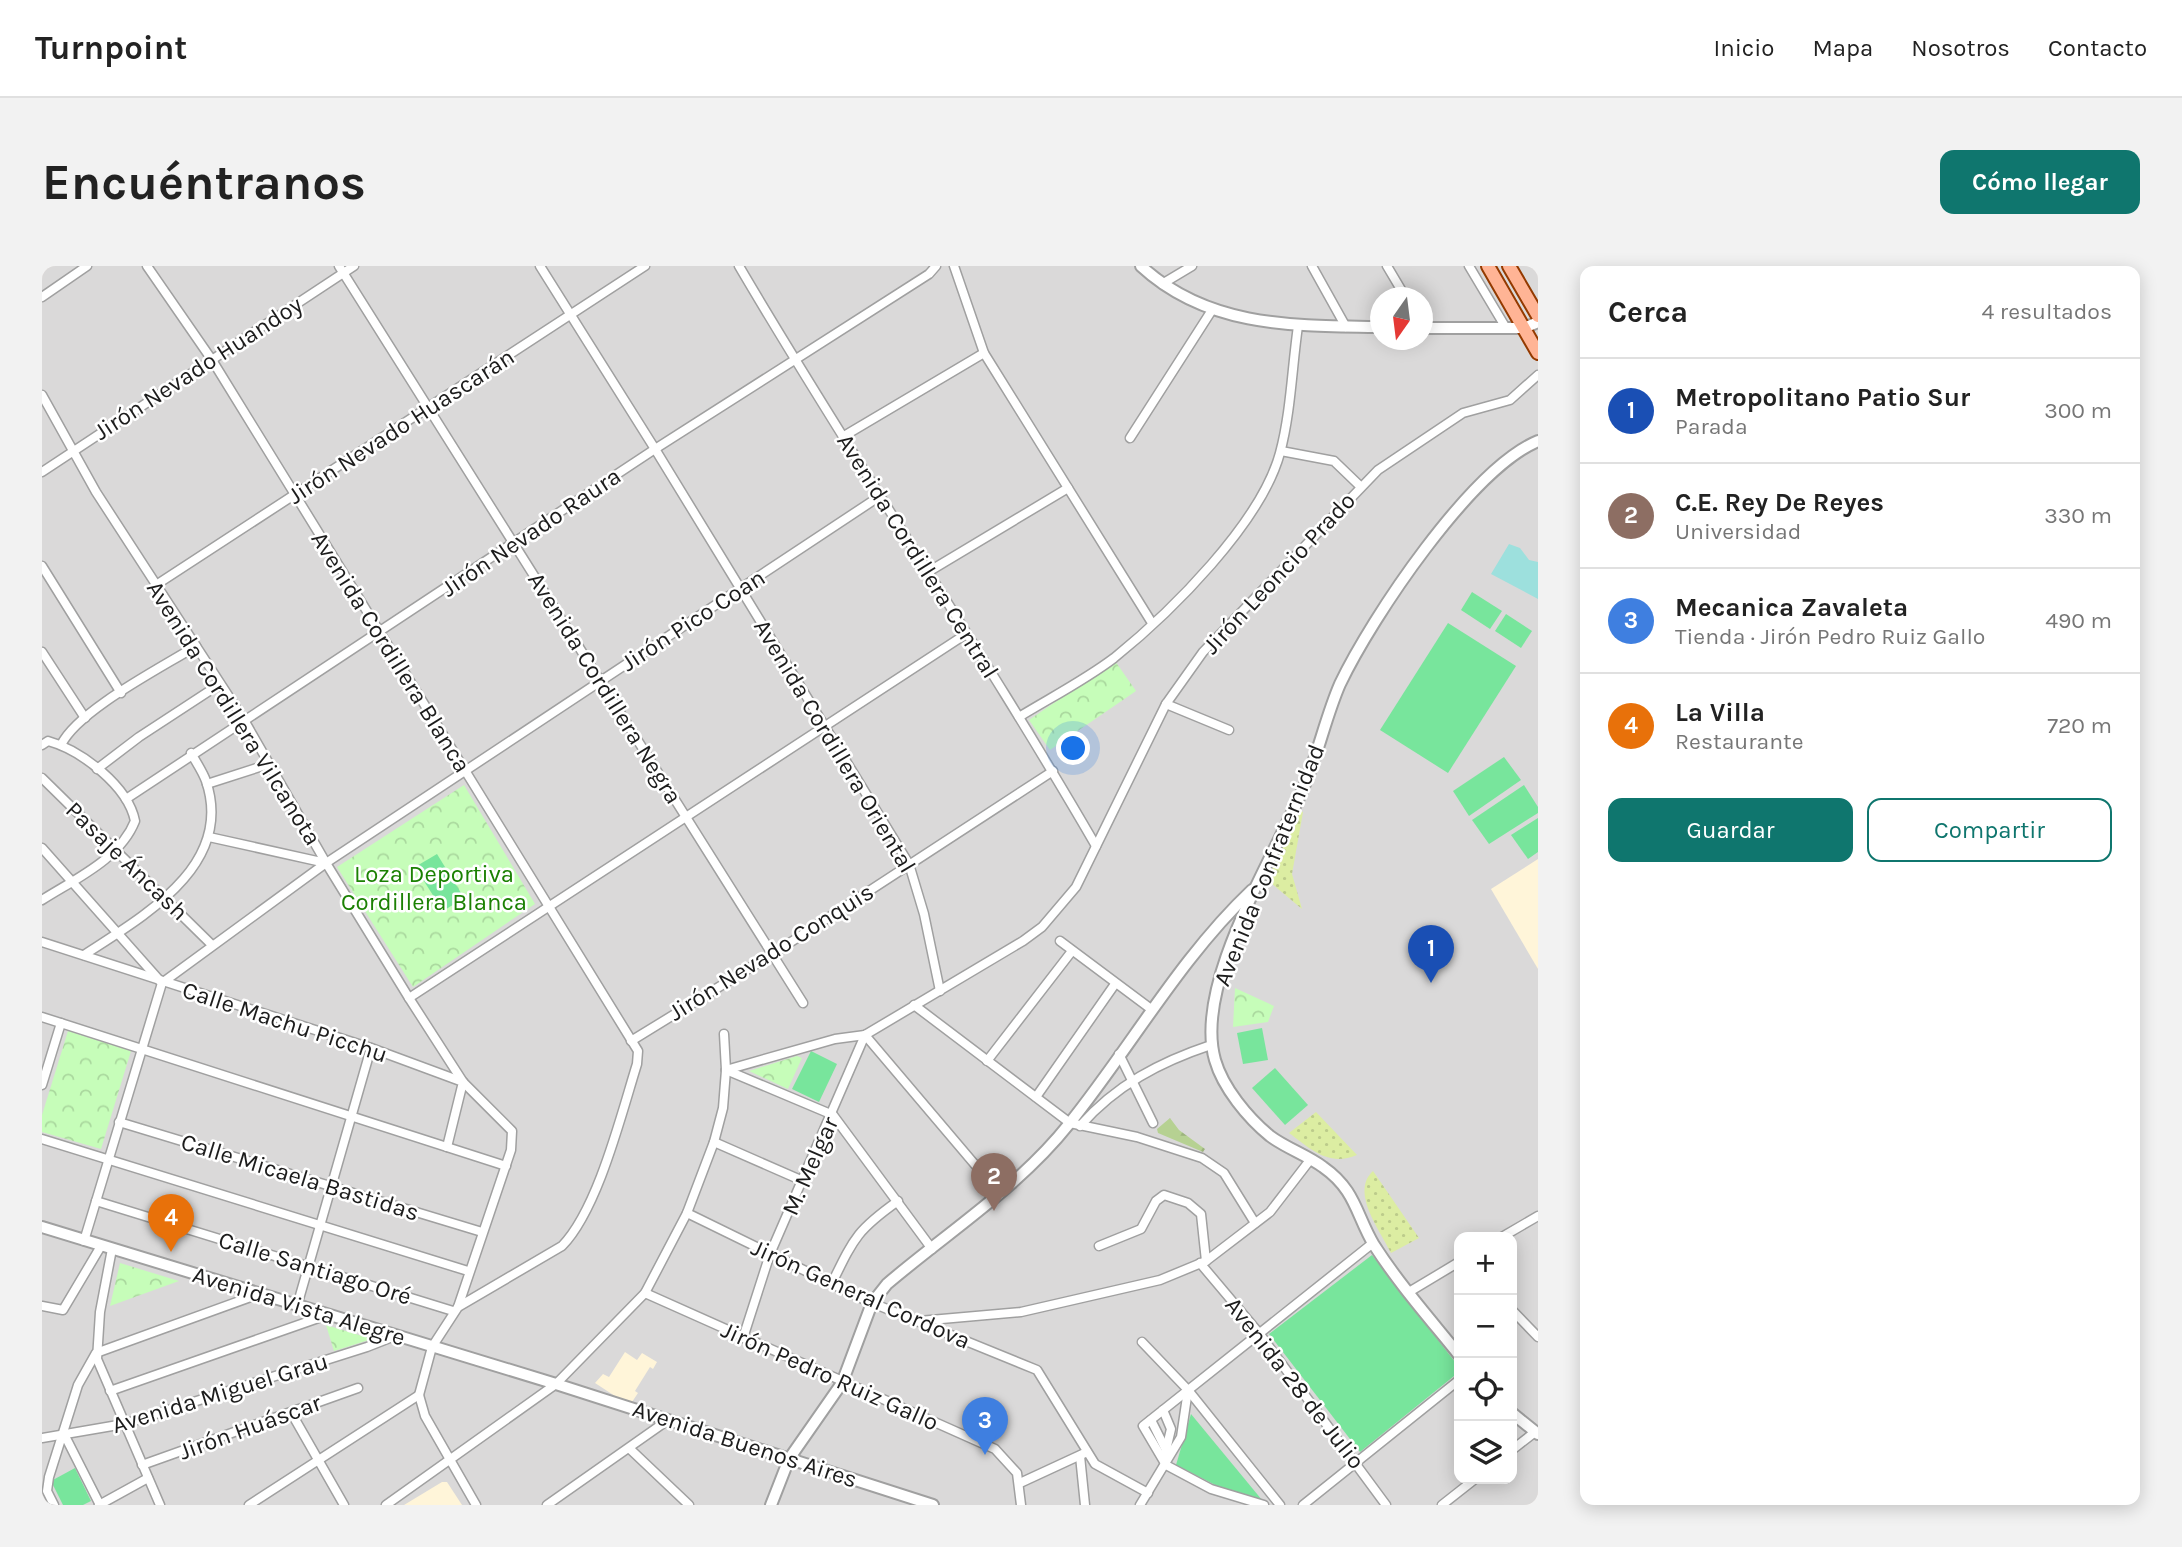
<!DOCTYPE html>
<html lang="es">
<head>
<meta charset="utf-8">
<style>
	:root { --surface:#fff; --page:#f2f2f2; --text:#222; --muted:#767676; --line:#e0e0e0; --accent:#0f766e }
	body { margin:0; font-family:Karla,sans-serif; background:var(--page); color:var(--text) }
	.controls { position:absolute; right:21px; bottom:21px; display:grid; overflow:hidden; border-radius:14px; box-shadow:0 4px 18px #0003 }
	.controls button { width:63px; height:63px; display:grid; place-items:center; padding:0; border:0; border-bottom:2px solid var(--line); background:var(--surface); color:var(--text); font:35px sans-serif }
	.compass { position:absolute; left:1328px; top:21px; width:63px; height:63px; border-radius:50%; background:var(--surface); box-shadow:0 4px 18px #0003; rotate:194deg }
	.you { position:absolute; left:1032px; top:483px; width:24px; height:24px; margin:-18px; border:5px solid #fff; border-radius:50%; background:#1a73e8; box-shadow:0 0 0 10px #1a73e833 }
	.badge { display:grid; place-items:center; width:46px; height:46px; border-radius:50%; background:var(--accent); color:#fff; font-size:23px; font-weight:700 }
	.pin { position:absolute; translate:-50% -58px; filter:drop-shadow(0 2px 4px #0008) }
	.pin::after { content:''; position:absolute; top:37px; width:24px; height:21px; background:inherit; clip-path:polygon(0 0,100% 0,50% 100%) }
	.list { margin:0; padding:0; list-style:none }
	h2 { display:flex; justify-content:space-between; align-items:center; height:91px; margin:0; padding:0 28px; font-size:30px }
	h2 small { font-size:23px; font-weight:400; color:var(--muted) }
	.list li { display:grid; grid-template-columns:46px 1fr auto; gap:21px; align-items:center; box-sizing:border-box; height:105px; padding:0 28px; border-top:2px solid var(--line) }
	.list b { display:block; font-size:26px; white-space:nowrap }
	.list p { margin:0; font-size:23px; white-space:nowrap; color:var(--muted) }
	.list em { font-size:23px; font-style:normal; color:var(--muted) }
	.actions { display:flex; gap:14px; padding:21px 28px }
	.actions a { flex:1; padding:16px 0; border:2px solid var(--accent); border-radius:14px; text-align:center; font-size:24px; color:var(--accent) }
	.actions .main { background:var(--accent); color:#fff }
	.icon { flex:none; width:38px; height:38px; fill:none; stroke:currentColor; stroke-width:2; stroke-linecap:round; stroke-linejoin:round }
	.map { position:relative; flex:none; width:1496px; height:1239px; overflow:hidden; border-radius:14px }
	header { display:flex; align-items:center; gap:42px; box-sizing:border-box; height:98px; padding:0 35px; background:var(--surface); border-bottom:2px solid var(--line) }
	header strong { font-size:33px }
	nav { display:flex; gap:38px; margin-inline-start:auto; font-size:24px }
	.intro { display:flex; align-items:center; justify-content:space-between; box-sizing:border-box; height:168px; padding:0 42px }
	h1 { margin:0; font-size:49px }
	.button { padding:18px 32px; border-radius:14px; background:var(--accent); color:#fff; font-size:24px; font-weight:700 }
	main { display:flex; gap:42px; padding:0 42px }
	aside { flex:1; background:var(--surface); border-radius:14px; box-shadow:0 4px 18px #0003 }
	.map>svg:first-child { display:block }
	.residential { fill:#dad9d9; fill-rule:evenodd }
	.education { fill:#fff5d9 }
	.grass { fill:url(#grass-dots) }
	.forest { fill:url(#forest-firs) }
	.park { fill:url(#park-crowns) }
	.pitch { fill:#78e59c }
	.water { fill:#9de0dd }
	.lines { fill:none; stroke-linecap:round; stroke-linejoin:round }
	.minor-casing { stroke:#a0a0a0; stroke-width:11 }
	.tertiary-casing { stroke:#a0a0a0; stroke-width:14 }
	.primary-casing { stroke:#943a00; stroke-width:16 }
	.minor { stroke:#fff; stroke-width:8 }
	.tertiary { stroke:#fff; stroke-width:10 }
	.primary { stroke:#ffb495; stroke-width:12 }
	.labels { text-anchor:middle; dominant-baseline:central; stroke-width:5; stroke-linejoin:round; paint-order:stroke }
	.street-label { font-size:24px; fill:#1c1c1c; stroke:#fff }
	.park-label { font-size:24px; fill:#1b8103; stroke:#fff }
</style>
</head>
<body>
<header>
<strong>Turnpoint</strong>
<nav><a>Inicio</a><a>Mapa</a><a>Nosotros</a><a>Contacto</a></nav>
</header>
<div class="intro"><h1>Encuéntranos</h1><a class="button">Cómo llegar</a></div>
<main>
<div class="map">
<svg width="1496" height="1239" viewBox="0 0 1496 1239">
	<defs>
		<pattern id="grass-dots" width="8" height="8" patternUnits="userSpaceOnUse" patternTransform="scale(1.75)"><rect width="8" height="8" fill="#dceda2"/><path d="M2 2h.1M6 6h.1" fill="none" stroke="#bccb8b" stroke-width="1.8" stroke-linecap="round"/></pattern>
		<pattern id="forest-firs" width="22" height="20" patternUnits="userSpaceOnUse" patternTransform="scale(1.75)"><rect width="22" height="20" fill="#b6d192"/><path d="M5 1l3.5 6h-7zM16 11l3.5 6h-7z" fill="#9cb37d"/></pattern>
		<pattern id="park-crowns" width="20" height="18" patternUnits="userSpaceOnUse" patternTransform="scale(1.75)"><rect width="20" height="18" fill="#c6fdb9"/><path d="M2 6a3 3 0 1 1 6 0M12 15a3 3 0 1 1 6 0" fill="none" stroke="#aad89e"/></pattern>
	</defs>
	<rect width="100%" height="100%" fill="#efe6e1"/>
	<path class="residential" d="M0,0H1496V1239H0ZM1338,32H1380V74H1338ZM1417,971H1470V1213H1417Z"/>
	<g class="education">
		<path d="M1496,593V703L1449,623Z"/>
		<path d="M583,1086L595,1094L600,1087L615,1096L611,1103L608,1101L593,1125L596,1127L590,1136L576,1132L553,1117L561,1108L567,1111Z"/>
		<path d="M400,1216H405L420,1239H362Z"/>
	</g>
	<g class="grass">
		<path d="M1255,543L1261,546L1250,608L1260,643L1223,612Z"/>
		<path d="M1274,846L1315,889C1286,901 1269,883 1247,867Z"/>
		<path d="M1331,905L1377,972L1349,987C1338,964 1308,926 1331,905Z"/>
	</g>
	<path class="forest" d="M1128,852L1137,864L1163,883L1161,886L1116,867L1115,863Z"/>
	<g class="park">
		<path d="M1073,395L1094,425L1008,484L987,454Z"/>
		<path d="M422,519L493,638L371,721L295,601Z"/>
		<path d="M1193,722L1232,740L1226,756L1191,761Z"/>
		<path d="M26,765L89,785L59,883L0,866V849Z"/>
		<path d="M755,790L760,792L746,823L707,805Z"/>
		<path d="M78,997L137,1015L68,1040Z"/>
		<path d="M284,1059L330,1073L292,1085Z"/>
	</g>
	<g class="pitch">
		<path d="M1430,326L1460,345L1448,363L1419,344Z"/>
		<path d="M1464,348L1490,365L1479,382L1453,365Z"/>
		<path d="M1406,357L1474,400L1406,507L1338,464Z"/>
		<path d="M1462,491L1479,514L1427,550L1411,525Z"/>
		<path d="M1482,519L1496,541V547L1447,578L1430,554Z"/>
		<path d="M1496,552V586L1486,593L1469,569Z"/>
		<path d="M395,588L422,632L401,645L373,601Z"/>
		<path d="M1220,762L1226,794L1201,798L1195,767Z"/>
		<path d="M769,785L795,798L777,836L750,823Z"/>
		<path d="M1233,802L1266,839L1243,859L1210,822Z"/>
		<path d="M1330,989L1417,1101V1106L1318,1186L1227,1068Z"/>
		<path d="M1149,1148L1220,1234L1179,1222L1134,1199Z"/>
		<path d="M33,1202L49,1235L41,1239H21L9,1215Z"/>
	</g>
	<path class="water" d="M1467,278L1478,282L1487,294L1496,296V333L1449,308Z"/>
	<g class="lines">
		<defs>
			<g id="minor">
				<path d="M105,0L170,94L596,785L595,798C579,849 556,943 520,980L416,1041L390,1081L377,1129L383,1150L434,1239"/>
				<path d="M297,0L761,737"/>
				<path d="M498,0L613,183L867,598L882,648L898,725"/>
				<path d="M697,0C812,196 940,383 1054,580"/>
				<path d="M912,0L942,87L1110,357"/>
				<path d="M1270,0L1304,61"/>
				<path d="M1345,0L1364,32"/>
				<path d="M1427,0L1464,62"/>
				<path d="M1120,18L1150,0"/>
				<path d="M0,31L45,0"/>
				<path d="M0,129L54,226L202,454L284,597L367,732L421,816L470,865L469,884L416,1041"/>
				<path d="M802,170L942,87"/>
				<path d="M1088,172L1170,44"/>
				<path d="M1239,185L1292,195L1318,220"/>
				<path d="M0,206L312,0"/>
				<path d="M0,300L79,427"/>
				<path d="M886,306L1026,222"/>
				<path d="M114,319L603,0"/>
				<path d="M0,386L43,452"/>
				<path d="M1124,438L1187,464"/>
				<path d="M977,451C1008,432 1043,414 1072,392C1129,346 1219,257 1238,187C1249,146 1250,101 1256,60"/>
				<path d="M0,479L6,475C39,484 86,520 93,555C78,593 33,613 0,634"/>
				<path d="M19,479C36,444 119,402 154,380"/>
				<path d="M55,503L97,471L178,418"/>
				<path d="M0,512L170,679"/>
				<path d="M165,518L227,498"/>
				<path d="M84,533L613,183L887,8L894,0"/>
				<path d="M167,571L284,597"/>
				<path d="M0,582L118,715"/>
				<path d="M1018,675L1109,743"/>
				<path d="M0,676L329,782L421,816L405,881"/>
				<path d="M42,689C100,651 193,600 164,515C161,506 154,496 149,487"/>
				<path d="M120,717L284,597L838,230"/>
				<path d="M367,732L924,368"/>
				<path d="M872,739L1028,857L1095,871L1160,892L1182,907L1213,957"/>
				<path d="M0,751L464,900"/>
				<path d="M823,769L957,927"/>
				<path d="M589,775L729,689L1011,505"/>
				<path d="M1077,788L1111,857"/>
				<path d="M945,795L1030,685"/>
				<path d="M684,804L793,773L823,769L981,675L1000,661L1034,621L1124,438L1161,386L1336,204L1421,147L1468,134L1496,109"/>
				<path d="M684,804L791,849L890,983"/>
				<path d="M0,819L19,757"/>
				<path d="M994,831L1073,718"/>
				<path d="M77,856L440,966"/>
				<path d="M1038,860C1074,819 1118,796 1169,779"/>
				<path d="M0,873L426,1005"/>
				<path d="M672,876L761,915"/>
				<path d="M54,935L411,1045"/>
				<path d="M645,947L823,1034L995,1104L1053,1198L1106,1227"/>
				<path d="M1460,971L1496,950"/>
				<path d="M42,975L120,717"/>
				<path d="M1057,980L1099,963L1114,935L1122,929L1146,937L1159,948L1164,995"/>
				<path d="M70,983L58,1046L55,1093L118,1239"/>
				<path d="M1158,997L1217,1067L1344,1239"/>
				<path d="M790,1017C812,972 815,964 856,935"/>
				<path d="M1367,1026L1417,996"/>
				<path d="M603,1027L953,1183L975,1207L979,1239"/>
				<path d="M0,1040L21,1044L59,980"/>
				<path d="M255,1040L329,782"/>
				<path d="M1470,1044L1496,1071"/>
				<path d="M877,1055L979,1046L1118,1014L1164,995L1228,946L1268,894"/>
				<path d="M701,1072L728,988L823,769"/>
				<path d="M1100,1076L1146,1124L1238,1239"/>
				<path d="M68,1125L285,1049"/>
				<path d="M1121,1144L1129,1163L1124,1184"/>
				<path d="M250,1148L302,1239"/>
				<path d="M1109,1154L1124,1184V1196"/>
				<path d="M22,1168L58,1239"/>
				<path d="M0,1172L82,1158L325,1081L353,1070"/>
				<path d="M588,1183L647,1239"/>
				<path d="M1470,1184L1493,1166"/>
				<path d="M1038,1190L1043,1239"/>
				<path d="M100,1199L316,1122"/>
				<path d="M1124,1199L1101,1160L1331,977"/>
				<path d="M1124,1199L1169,1223L1222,1239"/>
				<path d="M978,1217L1045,1186"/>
				<path d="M12,1239L5,1225L7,1211L36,1119L54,1087L217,1028"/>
				<path d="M57,1239L106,1212"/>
				<path d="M207,1239L377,1129"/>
				<path d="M344,1239L514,1118L603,1027L645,947L672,876L681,842L684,804L682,768"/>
				<path d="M505,1239L626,1154"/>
				<path d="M1098,1239L1139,1171L1146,1124"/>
				<path d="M1261,1239L1417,1114"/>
				<path d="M1400,1239L1433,1213"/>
			</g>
			<g id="tertiary">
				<path d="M1099,0C1166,62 1253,60 1338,61"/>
				<path d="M1380,62H1482L1496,56"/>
				<path d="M0,961L514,1118L891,1239"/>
				<path d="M1417,1089C1388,1053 1357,1018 1332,979C1314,949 1314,924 1281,901C1265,889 1244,882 1228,870C1206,852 1181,822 1173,794C1151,717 1234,589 1263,518C1277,485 1284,450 1298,418C1330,351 1429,203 1496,175"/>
				<path d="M1470,1147L1496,1168"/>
				<path d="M729,1239L747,1193L800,1117L830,1037L845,1018C906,966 977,921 1027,858C1089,781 1138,692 1210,624"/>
			</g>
			<g id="primary">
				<path d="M1446,0L1496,87"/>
				<path d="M1467,0L1496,50"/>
			</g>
		</defs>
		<use href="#minor" class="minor-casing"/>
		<use href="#tertiary" class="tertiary-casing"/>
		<use href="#primary" class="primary-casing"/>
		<use href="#minor" class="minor"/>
		<use href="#tertiary" class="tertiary"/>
		<use href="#primary" class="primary"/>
	</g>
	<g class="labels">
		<g class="street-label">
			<text transform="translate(156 102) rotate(-33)">Jirón Nevado Huandoy</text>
			<text transform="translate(359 160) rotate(-33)">Jirón Nevado Huascarán</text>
			<text transform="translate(489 266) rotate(-34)">Jirón Nevado Raura</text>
			<text transform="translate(876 290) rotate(58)">Avenida Cordillera Central</text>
			<text transform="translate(1237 307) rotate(-47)">Jirón Leoncio Prado</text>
			<text transform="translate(651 354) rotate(-33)">Jirón Pico Coan</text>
			<text transform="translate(349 386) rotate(58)">Avenida Cordillera Blanca</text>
			<text transform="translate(563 422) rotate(58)">Avenida Cordillera Negra</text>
			<text transform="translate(192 447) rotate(58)">Avenida Cordillera Vilcanota</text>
			<text transform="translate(793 480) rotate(59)">Avenida Cordillera Oriental</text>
			<text transform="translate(85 595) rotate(44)">Pasaje Áncash</text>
			<text transform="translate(1227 599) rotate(-68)">Avenida Confraternidad</text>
			<text transform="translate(729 686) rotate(-32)">Jirón Nevado Conquis</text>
			<text transform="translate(243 756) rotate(18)">Calle Machu Picchu</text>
			<text transform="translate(768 900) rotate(-66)">M. Melgar</text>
			<text transform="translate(258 911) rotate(17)">Calle Micaela Bastidas</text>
			<text transform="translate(273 1002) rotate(17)">Calle Santiago Oré</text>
			<text transform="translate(819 1028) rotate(24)">Jirón General Cordova</text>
			<text transform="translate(257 1040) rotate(17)">Avenida Vista Alegre</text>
			<text transform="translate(788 1110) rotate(24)">Jirón Pedro Ruiz Gallo</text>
			<text transform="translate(1253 1117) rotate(52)">Avenida 28 de Julio</text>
			<text transform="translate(178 1127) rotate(-17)">Avenida Miguel Grau</text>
			<text transform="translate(208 1161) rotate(-20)">Jirón Huáscar</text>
			<text transform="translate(703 1178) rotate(18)">Avenida Buenos Aires</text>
		</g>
		<g class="park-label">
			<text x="392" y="608">Loza Deportiva<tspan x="392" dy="28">Cordillera Blanca</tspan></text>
		</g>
	</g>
</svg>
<div class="controls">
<button>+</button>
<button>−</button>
<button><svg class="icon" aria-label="locate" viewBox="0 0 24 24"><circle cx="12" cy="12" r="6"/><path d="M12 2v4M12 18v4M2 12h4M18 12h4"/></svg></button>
<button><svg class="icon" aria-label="layers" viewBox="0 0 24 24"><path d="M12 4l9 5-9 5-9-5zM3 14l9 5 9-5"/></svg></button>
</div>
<svg class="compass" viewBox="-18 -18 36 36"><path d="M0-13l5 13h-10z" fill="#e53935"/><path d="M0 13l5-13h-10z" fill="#767676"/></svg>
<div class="you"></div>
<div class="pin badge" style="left:1389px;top:717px;background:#1a4fb4">1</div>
<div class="pin badge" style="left:952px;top:945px;background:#8d6e63">2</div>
<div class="pin badge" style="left:943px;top:1189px;background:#3f7fe0">3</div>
<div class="pin badge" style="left:129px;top:986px;background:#e8710a">4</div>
</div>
<aside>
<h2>Cerca<small>4 resultados</small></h2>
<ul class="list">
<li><span class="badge" style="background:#1a4fb4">1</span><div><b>Metropolitano Patio Sur</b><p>Parada</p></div><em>300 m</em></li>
<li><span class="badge" style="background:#8d6e63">2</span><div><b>C.E. Rey De Reyes</b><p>Universidad</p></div><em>330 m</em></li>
<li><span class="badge" style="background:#3f7fe0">3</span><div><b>Mecanica Zavaleta</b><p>Tienda · Jirón Pedro Ruiz Gallo</p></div><em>490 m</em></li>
<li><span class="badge" style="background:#e8710a">4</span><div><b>La Villa</b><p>Restaurante</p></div><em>720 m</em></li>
</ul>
<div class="actions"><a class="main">Guardar</a><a>Compartir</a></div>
</aside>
</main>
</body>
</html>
